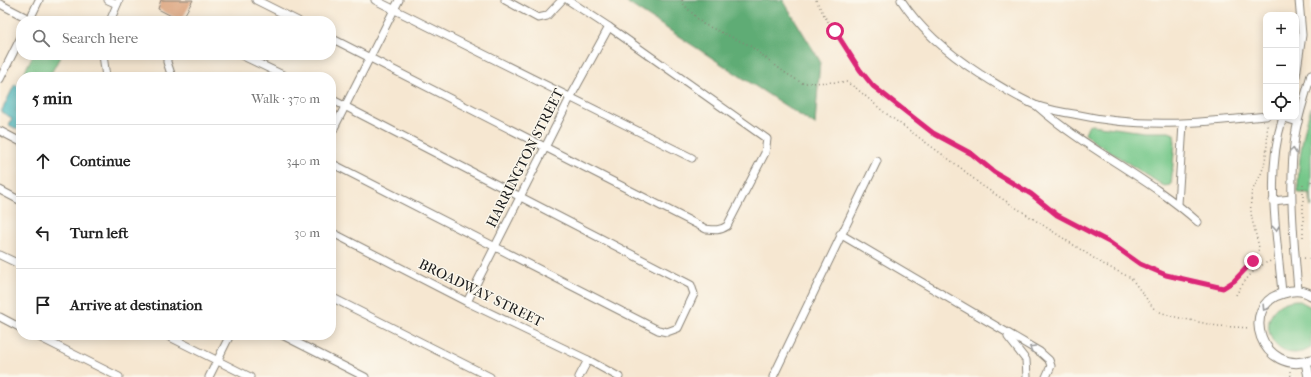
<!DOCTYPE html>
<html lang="en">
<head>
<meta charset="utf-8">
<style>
	:root { --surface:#fff; --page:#f2f2f2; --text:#222; --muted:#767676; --line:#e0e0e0 }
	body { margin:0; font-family:"IM FELL French Canon",serif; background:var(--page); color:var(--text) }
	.controls { position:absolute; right:12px; top:12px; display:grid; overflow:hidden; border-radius:8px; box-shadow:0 2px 10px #0003 }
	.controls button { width:36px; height:36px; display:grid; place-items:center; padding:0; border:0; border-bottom:1px solid var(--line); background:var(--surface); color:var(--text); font:20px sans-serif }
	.stop { position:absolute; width:12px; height:12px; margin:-9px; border:3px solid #db2777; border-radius:50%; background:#fff }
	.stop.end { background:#db2777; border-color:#fff; box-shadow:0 1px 4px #0008 }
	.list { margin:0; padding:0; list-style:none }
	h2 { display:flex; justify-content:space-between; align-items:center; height:52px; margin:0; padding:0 16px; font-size:17px }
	h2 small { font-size:13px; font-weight:400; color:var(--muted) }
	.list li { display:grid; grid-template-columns:26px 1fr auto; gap:12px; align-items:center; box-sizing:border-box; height:72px; padding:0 16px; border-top:1px solid var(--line) }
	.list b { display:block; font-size:15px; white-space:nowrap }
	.list em { font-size:13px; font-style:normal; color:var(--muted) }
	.icon { flex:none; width:22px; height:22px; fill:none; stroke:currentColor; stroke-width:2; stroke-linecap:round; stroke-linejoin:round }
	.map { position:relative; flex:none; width:1311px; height:377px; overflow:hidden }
	.search { position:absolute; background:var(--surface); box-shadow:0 2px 10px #0003; left:16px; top:16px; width:320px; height:44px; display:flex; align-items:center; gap:10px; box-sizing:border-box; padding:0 14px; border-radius:16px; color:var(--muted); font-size:15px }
	.panel { position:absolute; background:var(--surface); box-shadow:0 2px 10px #0003; left:16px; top:72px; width:320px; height:268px; border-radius:16px }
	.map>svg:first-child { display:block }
	.green { fill:#74c789; stroke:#487252 }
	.forest { fill:#5fac75; stroke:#3e6448 }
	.water { fill:#4ab9bf; stroke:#336a6e }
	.building { fill:#d99d74 }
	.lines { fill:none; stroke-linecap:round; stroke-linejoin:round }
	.minor-casing { stroke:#898276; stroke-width:9 }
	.tertiary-casing { stroke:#898276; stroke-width:11 }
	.path { stroke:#898276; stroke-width:1.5; stroke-dasharray:1 3; stroke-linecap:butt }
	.minor { stroke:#fff; stroke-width:7 }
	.tertiary { stroke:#fff; stroke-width:9 }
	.oneway { stroke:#999 }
	.route { stroke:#db2777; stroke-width:5 }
	.labels { text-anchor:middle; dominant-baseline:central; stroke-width:3; stroke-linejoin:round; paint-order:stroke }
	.street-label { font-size:14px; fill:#1c1c1c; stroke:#fbf7ec }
</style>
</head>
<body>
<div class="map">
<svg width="1311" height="377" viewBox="0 0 1311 377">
	<rect width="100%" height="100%" fill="#fbf7ec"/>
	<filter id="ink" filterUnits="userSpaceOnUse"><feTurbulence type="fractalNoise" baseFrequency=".025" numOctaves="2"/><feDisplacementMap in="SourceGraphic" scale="8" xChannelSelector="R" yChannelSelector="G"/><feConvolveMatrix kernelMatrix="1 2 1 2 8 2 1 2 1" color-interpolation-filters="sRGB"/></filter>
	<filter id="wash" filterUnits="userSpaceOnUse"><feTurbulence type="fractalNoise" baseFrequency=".012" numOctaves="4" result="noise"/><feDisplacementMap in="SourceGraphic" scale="16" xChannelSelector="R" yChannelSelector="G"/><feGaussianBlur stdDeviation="0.9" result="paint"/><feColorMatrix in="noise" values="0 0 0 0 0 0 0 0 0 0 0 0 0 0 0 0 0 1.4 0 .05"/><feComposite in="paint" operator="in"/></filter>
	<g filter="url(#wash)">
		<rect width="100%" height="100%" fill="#f6e7d1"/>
		<g class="green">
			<path d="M33,55H61L49,77H26L23,75Z"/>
			<path d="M1311,107V207L1310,193H1298C1298,163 1302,135 1311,107Z"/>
			<path d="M1092,125L1144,132H1169L1174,134L1175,143L1171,185L1164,186L1090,139L1085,133L1088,126Z"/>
			<path d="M1298,300L1311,307V348C1267,372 1249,301 1298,300Z"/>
		</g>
		<path class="forest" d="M623,0H783L820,61L815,125Z"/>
		<path class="water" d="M15,84L21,88V102L16,111L21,114V131L9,125L12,118L1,112Z"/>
		<g id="blocks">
			<path class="building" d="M161,0H193L181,21L158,9Z"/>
		</g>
	</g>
	<g filter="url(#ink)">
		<use href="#blocks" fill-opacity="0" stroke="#898276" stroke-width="1"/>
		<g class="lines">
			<defs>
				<g id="minor">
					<path d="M108,0L117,4"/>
					<path d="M256,0L298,21"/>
					<path d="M375,0L692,158"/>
					<path d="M505,0L538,18L547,16L562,0"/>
					<path d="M901,0C921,31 949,54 980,74C998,85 1016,97 1035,105C1047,109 1061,112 1074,114C1141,129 1198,123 1266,116"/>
					<path d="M0,4L29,19"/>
					<path d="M29,21L39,0"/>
					<path d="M110,21L119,0"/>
					<path d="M331,38L706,229C714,230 720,231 727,226L765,153L767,139L609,27L568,0"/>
					<path d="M103,55L106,77"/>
					<path d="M167,55V62L172,77"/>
					<path d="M241,55L287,77"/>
					<path d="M1296,76L1302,35L1299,0"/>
					<path d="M0,79L21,37"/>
					<path d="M331,99L691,285L694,294L678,328L667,332L658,330L331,163"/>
					<path d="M1037,106C1087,150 1148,177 1198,222"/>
					<path d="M1281,117L1298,122"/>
					<path d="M0,131L21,142"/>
					<path d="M331,134L399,0"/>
					<path d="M0,190L21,201"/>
					<path d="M1273,201L1291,199"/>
					<path d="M1178,204L1183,124"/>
					<path d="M331,232L467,302L588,360L619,377"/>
					<path d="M840,234L1040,352L1049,360L1051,366L1046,377"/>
					<path d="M0,255L21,265"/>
					<path d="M1298,291C1294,239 1288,188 1295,136C1298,115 1306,95 1311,74"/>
					<path d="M1282,293C1277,235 1265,173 1283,117"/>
					<path d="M331,297L490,377"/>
					<path d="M467,302L570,98L609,27"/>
					<path d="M0,317L21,328"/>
					<path d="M35,335L119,377"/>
					<path d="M166,335L250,377"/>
					<path d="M282,335L365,377"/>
					<path d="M1008,337L1026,360L1027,377"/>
					<path d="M209,377L230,335"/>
					<path d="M579,377L588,360"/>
					<path d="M773,377L877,161"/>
				</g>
				<g id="tertiary">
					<path d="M1311,295C1303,290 1293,290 1284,293C1237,305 1262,377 1311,360"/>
					<path d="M1306,362L1309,377"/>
				</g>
			</defs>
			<use href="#minor" class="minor-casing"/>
			<use href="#tertiary" class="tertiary-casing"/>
			<g class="path">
				<path d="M682,0L684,5L703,24L749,45L784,72L802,83L846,82L856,88L884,112L961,168L981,185L1103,264L1131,278L1155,310L1171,316L1217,326L1250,328"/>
				<path d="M816,0L825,17L861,70L873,86L933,133L972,154L994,172L1031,194L1057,215L1109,242L1140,264L1166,275L1223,288C1236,282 1255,262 1259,248C1256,231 1249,217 1251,199C1251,189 1257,183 1261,174C1267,159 1268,140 1267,124"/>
				<path d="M1266,102V109"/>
				<path d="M1311,181V183"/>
				<path d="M1303,184V238"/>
				<path d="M1304,258L1311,259"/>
				<path d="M1236,295C1244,281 1255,266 1271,261"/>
				<path d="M1290,371L1291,377"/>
			</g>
			<use href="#minor" class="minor"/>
			<use href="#tertiary" class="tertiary"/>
		</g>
		<defs><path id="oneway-chevron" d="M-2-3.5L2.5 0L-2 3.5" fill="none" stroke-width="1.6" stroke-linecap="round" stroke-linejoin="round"/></defs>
		<g class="oneway">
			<use href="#oneway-chevron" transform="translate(1293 151) rotate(-83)"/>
			<use href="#oneway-chevron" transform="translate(1276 228) rotate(85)"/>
			<use href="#oneway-chevron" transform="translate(1265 308) rotate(123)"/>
			<use href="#oneway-chevron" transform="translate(1032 348) rotate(-150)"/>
		</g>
	</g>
	<g class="lines" filter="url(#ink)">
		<path class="route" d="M835,31L860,70L873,86L933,133L972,154L994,172L1031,194L1057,215L1109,242L1140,264L1166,275L1223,288L1234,281L1253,261"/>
	</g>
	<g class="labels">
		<g class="street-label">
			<text transform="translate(525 158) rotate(-63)">HARRINGTON STREET</text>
			<text transform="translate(481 293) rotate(26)">BROADWAY STREET</text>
		</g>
	</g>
</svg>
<div class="controls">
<button>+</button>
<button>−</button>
<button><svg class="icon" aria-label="locate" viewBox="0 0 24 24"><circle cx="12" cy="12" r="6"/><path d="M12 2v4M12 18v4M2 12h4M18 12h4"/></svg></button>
</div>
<div class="stop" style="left:835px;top:31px"></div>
<div class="stop end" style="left:1253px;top:261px"></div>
<div class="search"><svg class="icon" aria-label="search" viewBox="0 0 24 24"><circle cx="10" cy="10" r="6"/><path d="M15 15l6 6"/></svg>Search here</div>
<section class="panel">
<h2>5 min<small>Walk · 370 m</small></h2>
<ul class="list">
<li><svg class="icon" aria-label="ahead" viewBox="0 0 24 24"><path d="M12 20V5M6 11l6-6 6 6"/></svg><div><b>Continue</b></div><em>340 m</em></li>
<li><svg class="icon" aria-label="left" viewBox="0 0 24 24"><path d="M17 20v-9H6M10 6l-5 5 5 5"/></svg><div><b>Turn left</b></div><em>30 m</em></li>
<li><svg class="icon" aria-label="arrive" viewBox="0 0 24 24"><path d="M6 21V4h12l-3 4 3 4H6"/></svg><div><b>Arrive at destination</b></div></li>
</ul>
</section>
</div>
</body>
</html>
